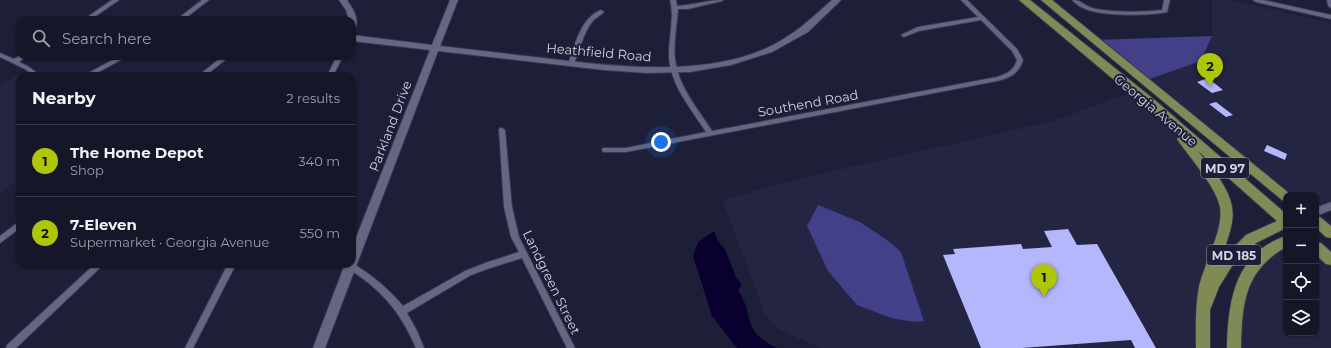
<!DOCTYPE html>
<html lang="en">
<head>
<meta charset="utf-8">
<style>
	:root { --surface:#161629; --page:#232335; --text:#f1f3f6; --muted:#9e9fa8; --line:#353546; --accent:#afc508 }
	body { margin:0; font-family:Montserrat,sans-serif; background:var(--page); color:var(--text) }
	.controls { position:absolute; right:12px; bottom:12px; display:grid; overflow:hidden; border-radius:8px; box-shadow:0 1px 3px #0004 }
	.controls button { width:36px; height:36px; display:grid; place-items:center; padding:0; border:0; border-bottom:1px solid var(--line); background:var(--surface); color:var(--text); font:20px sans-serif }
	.you { position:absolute; left:661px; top:142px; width:14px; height:14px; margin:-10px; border:3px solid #fff; border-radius:50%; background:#1a73e8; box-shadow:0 0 0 6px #1a73e833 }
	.badge { display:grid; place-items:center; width:26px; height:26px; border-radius:50%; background:var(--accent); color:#111; font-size:13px; font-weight:700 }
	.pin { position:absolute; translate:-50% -33px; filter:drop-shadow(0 1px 2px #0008) }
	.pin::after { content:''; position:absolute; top:21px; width:14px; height:12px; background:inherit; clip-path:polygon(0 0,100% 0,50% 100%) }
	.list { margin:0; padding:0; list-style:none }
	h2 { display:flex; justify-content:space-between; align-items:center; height:52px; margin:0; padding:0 16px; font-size:17px }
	h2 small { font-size:13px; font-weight:400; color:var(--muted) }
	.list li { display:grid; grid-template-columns:26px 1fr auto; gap:12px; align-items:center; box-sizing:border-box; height:72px; padding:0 16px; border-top:1px solid var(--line) }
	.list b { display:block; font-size:15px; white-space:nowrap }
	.list p { margin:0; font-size:13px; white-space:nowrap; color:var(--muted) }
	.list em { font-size:13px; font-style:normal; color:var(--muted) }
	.icon { flex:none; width:22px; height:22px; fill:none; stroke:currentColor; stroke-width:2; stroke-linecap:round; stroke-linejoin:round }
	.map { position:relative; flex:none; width:1331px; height:348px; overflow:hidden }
	.search { position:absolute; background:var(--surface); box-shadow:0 1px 3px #0004; left:16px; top:16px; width:340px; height:44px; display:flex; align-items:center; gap:10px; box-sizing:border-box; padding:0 14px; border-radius:12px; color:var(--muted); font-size:15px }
	.panel { position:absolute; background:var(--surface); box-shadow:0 1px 3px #0004; left:16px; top:72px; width:340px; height:196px; border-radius:12px }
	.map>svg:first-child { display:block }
	.built { fill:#242443 }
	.forest { fill:#433f89 }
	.water { fill:#090030 }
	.building { fill:#b4b7fb }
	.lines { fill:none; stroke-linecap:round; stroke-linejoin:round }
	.street-casing { stroke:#39384d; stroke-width:2 }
	.secondary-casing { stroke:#39384d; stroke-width:2 }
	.primary-casing { stroke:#39384d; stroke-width:2 }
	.street { fill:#646683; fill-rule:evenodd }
	.secondary { fill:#646683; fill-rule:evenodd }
	.primary { fill:#7f8a57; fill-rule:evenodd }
	.labels { text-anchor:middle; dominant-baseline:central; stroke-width:4; stroke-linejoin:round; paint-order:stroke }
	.shield { fill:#1d1e37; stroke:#9c9db1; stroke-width:1 }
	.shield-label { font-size:12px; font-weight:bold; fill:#d3d4e5 }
	.street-label { font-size:13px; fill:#d3d4e5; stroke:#1d1e37 }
</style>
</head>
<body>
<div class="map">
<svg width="1331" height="348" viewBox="0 0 1331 348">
	<rect width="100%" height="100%" fill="#1d1e37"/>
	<g class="built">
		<path d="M1212,0H1231L1331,23V206L1316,212V195H1286L1144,81L1201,61L1212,36Z"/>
		<path d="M18,75L20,77V178L0,193V85Z"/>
		<path d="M1134,91L1164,114L1189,148L1226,207L1212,266L1203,348H821L778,329L765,314L722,200L798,179L1053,121Z"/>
		<path d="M1286,241V333H1316V247L1331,260V348H1234L1249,271Z"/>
	</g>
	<g class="forest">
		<path d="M1212,36L1201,61L1144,81L1094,40Z"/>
		<path d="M818,205L860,222L887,240L901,252L924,321L914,322L891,318L857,305L828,271L807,226Z"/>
	</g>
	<path class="water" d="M714,231L718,241L725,249L736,277L742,285L738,290C756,318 740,330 777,348H737L712,316L693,256L698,242Z"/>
	<g class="building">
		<path d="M1208,78L1223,90L1212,93L1197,82Z"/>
		<path d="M1216,102L1233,115L1226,117L1209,104Z"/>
		<path d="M1267,145L1287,154L1285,160L1264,151Z"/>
		<path d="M1068,229L1077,245L1097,244L1156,348H1135L1131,340L1022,348H981L943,255L955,254L953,249L1021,244L1023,249L1052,247L1044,231Z"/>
	</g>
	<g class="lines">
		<defs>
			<g id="street">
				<path d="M112,0H119L90,20H83Z"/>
				<path d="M202,0H209L183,20H176Z"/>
				<path d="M670,0H676L677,6C693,5 707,0 723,0L722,1L688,9H678C677,26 673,43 675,59C678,86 698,109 712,131L997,77C1007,74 1014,70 1017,60L1012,51L981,20L919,31L904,37L901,35L918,27L978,17L961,0H967L1017,49L1023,60C1019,74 1009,78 997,81L626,152H603L602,150L603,148H626L706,132C692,110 671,86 669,58C668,39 675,19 670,0Z"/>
				<path d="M1072,0C1082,0 1083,5 1092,8C1112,13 1143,12 1162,10L1164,0H1170L1167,12C1147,16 1108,16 1088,10C1082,8 1077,5 1072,0Z"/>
				<path d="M1253,0H1263L1331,15V19L1256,2Z"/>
				<path d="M1327,0H1331V8L1328,6Z"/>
				<path d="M601,10L604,12C600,16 595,18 592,22C583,34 579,51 574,64L571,66L569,65L568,64C575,46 580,18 601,10Z"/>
				<path d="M0,53L14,59L20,56H27L19,62L29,67L41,76H34L25,69L0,57Z"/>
				<path d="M120,56H128L91,76H83Z"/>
				<path d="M223,56H230L205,76H198Z"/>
				<path d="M337,56H343L333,76H327Z"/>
				<path d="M500,128H502L505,130L512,207L519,237L575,348H567L522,258L490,268L471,275L407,313L417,331L424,348H416C399,309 380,288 344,266L343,264H352V263C372,275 388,288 403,306L465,271L488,262L519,252L511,237L504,207L499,130Z"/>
				<path d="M20,221V228L0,243V236Z"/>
				<path d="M95,264H104L16,348H6L7,345Z"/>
				<path d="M228,264H236L193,348H185Z"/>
			</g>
			<g id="secondary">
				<path d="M339,0H347C353,9 360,19 355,30L352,31V20H349L346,10Z"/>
				<path d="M450,0H458L440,46C475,50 509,54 543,58C611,66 702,78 767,48C793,36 811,19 832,0H841L808,32L772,52L731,65L690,72L647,73L604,70L438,51L325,348H313L345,264H352V248L430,50L352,41V35L432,45Z"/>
				<path d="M1331,202V210L1316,216V208Z"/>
			</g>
			<g id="primary">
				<path d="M1019,0H1030L1156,101L1286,214V228L1256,243L1232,266L1219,287L1210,310V348H1196C1196,328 1195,307 1199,287C1204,264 1224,229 1220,207C1216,187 1191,159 1179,142L1177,139L1181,136ZM1198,151L1277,221L1246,235L1220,261C1224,249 1230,235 1232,222C1237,194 1213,171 1198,151Z"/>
				<path d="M1041,0H1052L1290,194L1291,195H1286V202L1282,200Z"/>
				<path d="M1316,216L1320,217L1331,226V238L1326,237L1316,228Z"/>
				<path d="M1286,236V247C1244,271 1242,304 1241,348H1227C1228,301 1235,253 1286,236Z"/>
				<path d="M1316,242L1321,243L1331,252V265L1326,264L1316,255Z"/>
			</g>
		</defs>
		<use href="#street" class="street-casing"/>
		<use href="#secondary" class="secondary-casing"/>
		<use href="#primary" class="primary-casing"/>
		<use href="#street" class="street"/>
		<use href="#secondary" class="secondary"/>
		<use href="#primary" class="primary"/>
	</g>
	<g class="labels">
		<g class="shield">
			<rect x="1201" y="158" width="48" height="20" rx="3"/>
			<rect x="1207" y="245" width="54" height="20" rx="3"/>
		</g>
		<g class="shield-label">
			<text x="1225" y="168">MD 97</text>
			<text x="1234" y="255">MD 185</text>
		</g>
		<g class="street-label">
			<text transform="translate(599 52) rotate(5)">Heathfield Road</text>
			<text transform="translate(808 103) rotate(-10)">Southend Road</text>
			<text transform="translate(1156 110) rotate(40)">Georgia Avenue</text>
			<text transform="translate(390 126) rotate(-69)">Parkland Drive</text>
			<text transform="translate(552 282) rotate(64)">Landgreen Street</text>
		</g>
	</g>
</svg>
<div class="controls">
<button>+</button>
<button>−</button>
<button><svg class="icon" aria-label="locate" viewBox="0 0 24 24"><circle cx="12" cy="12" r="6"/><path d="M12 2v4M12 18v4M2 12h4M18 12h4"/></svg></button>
<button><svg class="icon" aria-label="layers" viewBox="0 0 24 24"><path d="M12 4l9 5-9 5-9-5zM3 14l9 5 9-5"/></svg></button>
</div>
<div class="you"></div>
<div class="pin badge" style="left:1044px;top:297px">1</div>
<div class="pin badge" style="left:1210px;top:86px">2</div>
<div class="search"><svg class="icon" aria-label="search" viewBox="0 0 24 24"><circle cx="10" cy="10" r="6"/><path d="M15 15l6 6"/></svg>Search here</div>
<section class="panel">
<h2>Nearby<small>2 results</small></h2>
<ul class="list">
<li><span class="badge">1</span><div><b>The Home Depot</b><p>Shop</p></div><em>340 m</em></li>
<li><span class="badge">2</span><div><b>7-Eleven</b><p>Supermarket · Georgia Avenue</p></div><em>550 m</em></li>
</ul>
</section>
</div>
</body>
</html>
